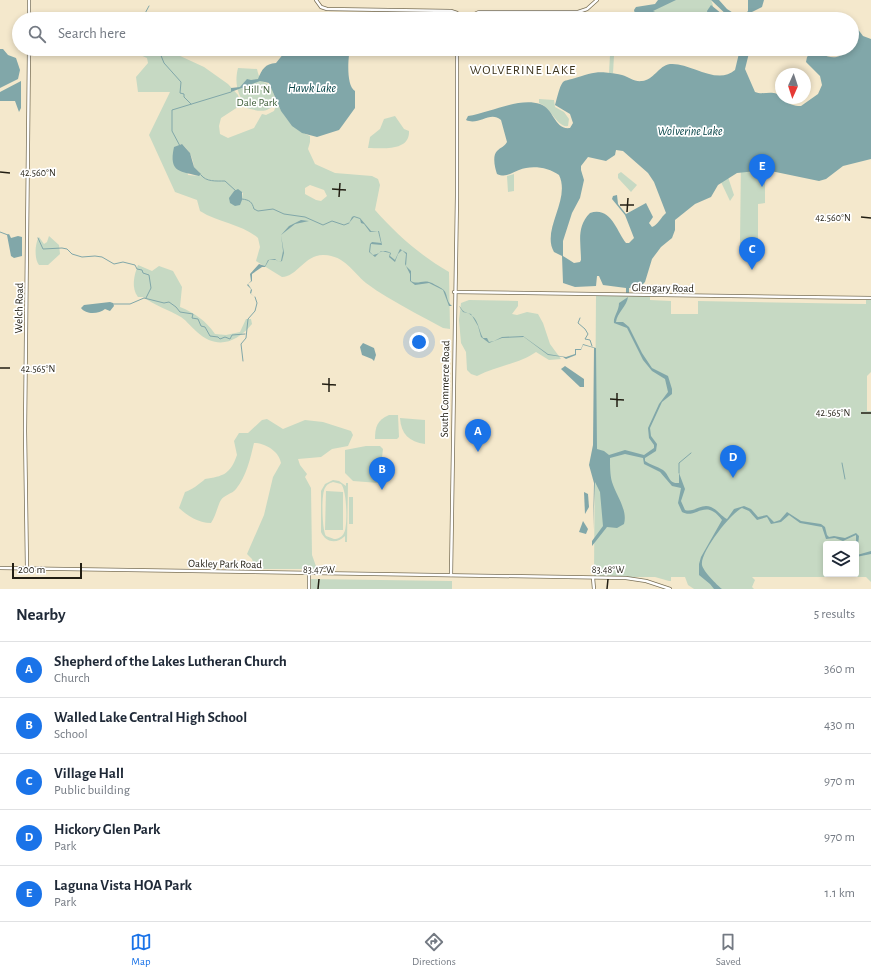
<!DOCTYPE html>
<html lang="en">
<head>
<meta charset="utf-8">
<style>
	:root { --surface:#fff; --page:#f2f2f3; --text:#1f2937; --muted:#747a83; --line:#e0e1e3; --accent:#1a73e8 }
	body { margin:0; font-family:"Alegreya Sans",sans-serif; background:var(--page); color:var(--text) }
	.controls { position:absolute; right:12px; bottom:12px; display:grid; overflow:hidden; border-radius:4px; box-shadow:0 2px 6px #0003 }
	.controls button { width:36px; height:36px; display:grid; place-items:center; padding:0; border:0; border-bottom:1px solid var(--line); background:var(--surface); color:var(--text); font:20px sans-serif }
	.compass { position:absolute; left:775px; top:68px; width:36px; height:36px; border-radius:50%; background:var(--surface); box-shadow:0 2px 6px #0003; rotate:183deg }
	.scale { position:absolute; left:12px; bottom:10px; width:70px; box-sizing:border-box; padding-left:4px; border:2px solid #221e13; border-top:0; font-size:11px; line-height:14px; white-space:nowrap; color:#221e13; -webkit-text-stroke:3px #fff; paint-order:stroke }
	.you { position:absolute; left:419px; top:342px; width:14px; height:14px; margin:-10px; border:3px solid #fff; border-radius:50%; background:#1a73e8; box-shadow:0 0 0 6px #1a73e833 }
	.badge { display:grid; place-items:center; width:26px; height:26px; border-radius:50%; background:var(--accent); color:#fff; font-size:13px; font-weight:700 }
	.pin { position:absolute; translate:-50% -33px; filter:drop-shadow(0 1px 2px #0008) }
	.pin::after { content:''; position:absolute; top:21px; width:14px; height:12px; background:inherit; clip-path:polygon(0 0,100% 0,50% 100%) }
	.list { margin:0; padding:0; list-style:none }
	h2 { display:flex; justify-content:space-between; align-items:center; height:52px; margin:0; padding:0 16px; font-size:17px }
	h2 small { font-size:13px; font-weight:400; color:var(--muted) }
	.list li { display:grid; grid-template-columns:26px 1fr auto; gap:12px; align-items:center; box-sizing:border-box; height:56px; padding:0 16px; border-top:1px solid var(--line) }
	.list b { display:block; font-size:15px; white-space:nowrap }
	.list p { margin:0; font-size:13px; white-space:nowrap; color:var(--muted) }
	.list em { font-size:13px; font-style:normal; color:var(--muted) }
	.icon { flex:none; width:22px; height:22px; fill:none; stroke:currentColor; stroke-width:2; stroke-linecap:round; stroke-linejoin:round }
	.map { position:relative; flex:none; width:871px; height:589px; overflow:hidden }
	.search { position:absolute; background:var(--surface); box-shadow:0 2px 6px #0003; left:12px; right:12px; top:12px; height:44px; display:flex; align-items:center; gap:10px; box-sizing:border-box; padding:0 14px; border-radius:22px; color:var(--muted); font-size:15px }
	.sheet { height:332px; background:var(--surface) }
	nav { display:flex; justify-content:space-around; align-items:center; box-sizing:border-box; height:56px; border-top:1px solid var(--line); background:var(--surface); font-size:11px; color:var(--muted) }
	nav a { display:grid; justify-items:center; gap:2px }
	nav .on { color:var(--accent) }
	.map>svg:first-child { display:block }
	.green { fill:#c6d9c3; fill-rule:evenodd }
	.water { fill:#81a7a9; fill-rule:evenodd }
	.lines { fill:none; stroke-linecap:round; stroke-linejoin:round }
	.stream { stroke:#81a7a9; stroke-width:1 }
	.tertiary-casing { stroke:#7a7057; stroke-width:4 }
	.tertiary { stroke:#fff; stroke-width:2.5 }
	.ticks { fill:none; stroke:#221e13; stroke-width:1.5 }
	.labels { text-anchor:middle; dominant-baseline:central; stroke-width:3.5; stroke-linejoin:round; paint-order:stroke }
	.park-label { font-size:11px; fill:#3d5d37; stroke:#fff }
	.street-label { font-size:11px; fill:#221e13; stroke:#fff }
	.water-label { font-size:12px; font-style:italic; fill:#054347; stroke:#fff }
	.quarter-label { font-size:13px; letter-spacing:1px; fill:#3d341d; stroke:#fff }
	.ticks-label { font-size:10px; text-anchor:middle; fill:#221e13; stroke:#fff; stroke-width:3.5; stroke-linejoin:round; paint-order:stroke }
</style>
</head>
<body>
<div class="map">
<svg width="871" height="589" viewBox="0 0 871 589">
	<rect width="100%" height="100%" fill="#f4e8cc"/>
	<g class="green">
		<path d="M674,0H711L713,5V19H666L652,13L651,9Z"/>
		<path d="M138,49H165L204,67L228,84L238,95L241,105L221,118L219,126L220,134L228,138L254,128L262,114L266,115L274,111L277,103C285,118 294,130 310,136V142L308,149L315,164L335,173L372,176L378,179L380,185L375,210C396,234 421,256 449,272L450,329L443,328C425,318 405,308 387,297C380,293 373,288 366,283C352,271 345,256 324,255C305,254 297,277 282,277L256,261L260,247L258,238C242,224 219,223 200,211L197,200L175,192L149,135L170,92H138L136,77L148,63L147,58L138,54ZM181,144C189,149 193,158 194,167L199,172V176L188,175L179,146ZM310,185L324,190L327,196L321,201L316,200L305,194V188ZM234,191L243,193L241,202L232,194Z"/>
		<path d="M612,54L614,56L613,73H609L610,55Z"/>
		<path d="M238,68L257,69C259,77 260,83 270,84L277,103C266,113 261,112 247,108C238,95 234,84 238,68Z"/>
		<path d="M539,99L554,100L555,107L564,112L569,119L568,126C557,128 551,107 539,103Z"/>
		<path d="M395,116L404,129L409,131C410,152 381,148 368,148L370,137L380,129L384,119Z"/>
		<path d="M741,158L759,170H765V203L758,204V244H740Z"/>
		<path d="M621,172L637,185L631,192L618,178V174Z"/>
		<path d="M514,174V191L508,192L507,176Z"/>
		<path d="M728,177L734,195L730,201L721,182Z"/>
		<path d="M49,236L59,245L60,254L48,265H39C34,259 35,243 39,237L44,244L47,242Z"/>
		<path d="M138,265L152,271L159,266L173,271L182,287L180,307C195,313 206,321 215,334L226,335L240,332L246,319H251L252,324C236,343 217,350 197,332C191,327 187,321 181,317C169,310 154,305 143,297H138C131,288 134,275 138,265Z"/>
		<path d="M596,296H650V300L671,301V314H698V301L866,304V299H871V372L867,376V411H871V582L866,577H752L755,580L752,587L754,589H694L688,585L685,577H671V581H669L655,577H594ZM826,544H856V574H826Z"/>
		<path d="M469,300L518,301V306L512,314L517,315L527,312L538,314L543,323L550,344L561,359L549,360L536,352C519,364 496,366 477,376L471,374L467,370L466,352L461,343L459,320L461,303Z"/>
		<path d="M389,415H398L399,437L397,439H375C375,427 377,420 389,415Z"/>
		<path d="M400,418L425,420V444C409,442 401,434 400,418Z"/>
		<path d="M267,419L283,429L305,420L323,422L351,431L353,435L348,446L332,449L321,457L298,459L300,465L307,474L305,477L311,488L312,555L317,569H255L252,559L247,554L264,515L273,477L281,463C279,451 265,443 254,443C250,459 247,475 236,489C232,494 224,495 221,500C218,504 216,516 211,523C198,523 188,516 179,508L185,492C190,491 201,483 205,479C223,476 230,475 237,455L234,441L239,433H248L262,420Z"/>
		<path d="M366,446H380L383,449L379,483L353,481L345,473V450Z"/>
		<path d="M333,480L339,481L346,486V483H348L347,542H345V536C337,544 326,543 321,532V491L325,484ZM333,482L341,484C347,490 348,526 344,533C342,537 338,539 334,539L326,536C322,530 321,494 325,488C327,484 330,483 333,482Z"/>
		<path d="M326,491L343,492V530H325Z"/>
		<rect x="349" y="497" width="4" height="27"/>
		<path d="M309,579L452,581V589H310Z"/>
	</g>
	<g class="water">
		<path d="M658,0H676L653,11L664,16L677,14L679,19H657L643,13L642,16L639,15L626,19L630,13L635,14L634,10L636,7L655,4Z"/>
		<path d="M711,0H719L727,9L738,16L744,15L748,11V0H764L762,7L752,12L749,15L769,19H731Z"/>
		<path d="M711,5L728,19H709L707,11Z"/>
		<path d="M852,27L857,28L863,36L871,39V159L843,166L826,179L819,181L766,170L737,173L718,185L711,197L695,204L675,220V230L672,238L661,247L652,259L645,282L640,287L629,288V294H626V288L603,285L599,276H597L596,286L575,287L563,283L562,256L554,252C541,230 571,200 559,175C548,167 531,165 519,170C511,173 506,178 497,174C495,168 492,156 497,151C501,147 504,147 507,142L501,120C490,110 479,126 466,120L468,116C489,113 519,97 540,104C554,108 554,130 570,128L573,123L570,114L555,105C557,99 559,87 563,82C565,80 569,80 572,79C594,72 598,70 622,75C629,77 634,82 642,81C654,80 658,66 670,64C690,62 717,86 735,70L740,49H750L745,69L755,92C762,95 770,91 777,94C787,99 786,106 801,106L818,94L822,85L820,76L806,62L807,57L814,49H819L822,54C832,59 840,59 847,49H852ZM616,150L623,151L648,173L654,182L666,213C661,217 658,225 652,227L649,223L653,217L646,203L626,214L618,204L617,195L613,196L612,199L625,215L634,238L629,243H626C617,232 611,206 590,213C576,227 581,243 581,260L580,262L574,263L563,256V241L572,213L580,198L584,180L581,170V166L588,157L606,161L615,155Z"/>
		<path d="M0,49H3L8,55L16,58L20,70L18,79L0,88Z"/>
		<path d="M290,49H350C348,58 346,86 355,91V108L342,126L339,130L317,137L302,133L292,126L281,111L269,83L260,81L231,92V88L240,87L247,79L251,80L258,79C262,69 265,64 276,63L284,53Z"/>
		<path d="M21,81V108L19,112L15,101H0V92Z"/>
		<path d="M182,144L190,153L194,167L201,174L199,176C182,171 168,174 174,147Z"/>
		<path d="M238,189L242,192V200L240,205L235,206L230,203L229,198L234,191Z"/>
		<path d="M354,216L360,218L371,231H379L382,245L371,244L370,252L373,255C381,254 381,248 391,253L390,256L395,260L400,249L407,253L406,266L411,271V281C417,285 422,280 429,282C433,283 437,286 441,288C449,292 445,301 452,306H449L443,290L429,283L415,285L410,281V274L405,264L406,254L402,250L398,254L395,262L389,257L390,253L381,251L375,257L369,252L370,244L372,242L381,243L378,231L370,232L364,224L361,223L360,219L354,217L349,223L352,217Z"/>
		<path d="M301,220L309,221L295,224L281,235L284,253L282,261L279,262L276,260H269L265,267H262L252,274V281L248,284L252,290L251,294L255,297L250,293L251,289L247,285L251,281L250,274L259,264L265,266L268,260L275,259L279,262L281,261L283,251L281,235L289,226Z"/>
		<path d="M9,234L11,238L18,236L22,237V256L14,258L11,256L7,235Z"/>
		<path d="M628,297C627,306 617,313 616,322H623L629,327L642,353L652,368L668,376L672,389V394L662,402L650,428L651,436L657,444L656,451L645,458V461C650,465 657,466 663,470C670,475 668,484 679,483V473L685,489L681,501L685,510C694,513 701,503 711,507C718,510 721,516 727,519L734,509L744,506L751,509L758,517L767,515L774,522L780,520L787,512L801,521L821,524L825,527L827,535L829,537L834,536L845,538L856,533L859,536L857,555L871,551V554L856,557V535L843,541L835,538L826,539L822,527L800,523L789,515L781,522L771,524L767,517L757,520L749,511L742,508C731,513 700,552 702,565C703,571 717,585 722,589H714L710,584L699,575V564L701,557L722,520C705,497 696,520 682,512L678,503L681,488L672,486L660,472L644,464L643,458L625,454L610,458C610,465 610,475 612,482C616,495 628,510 624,524L617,528L607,527L592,546V541L603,526L600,492L595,482L593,530L594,483L589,465L593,445L594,348L583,345L581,350H576V355L566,359L563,357L548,355L524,337L502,338L489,343L481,337L478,326L471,314L463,312L459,306C461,307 462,311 465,312C479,317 477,326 483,338H487L489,342L494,341L502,337L523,336L548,354L566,357L575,354V349H581L583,344L596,348L597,449L604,451L609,455L625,450L644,455L654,448V445L649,438L648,428L659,404L668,392L665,379L652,371L643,360L627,328L614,323C613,317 619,311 619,303Z"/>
		<path d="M110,302L113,303L114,306L110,311L105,309C99,314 86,315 81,308L84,305Z"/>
		<path d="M363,343L374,348L376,355L374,361L372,359L362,355L360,347Z"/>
		<path d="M565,366L584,379V387H580L561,369Z"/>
		<path d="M584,492L588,494L589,507L585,514Z"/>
		<path d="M583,521L588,529L586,534L579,532Z"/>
	</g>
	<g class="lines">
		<g class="stream">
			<path d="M142,19L149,6"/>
			<path d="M151,49L160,53L164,63L181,82L180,93L184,94V97L191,104"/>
			<path d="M180,146L172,131V110L231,92"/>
			<path d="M201,175C206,182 216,181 225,181L236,191"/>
			<path d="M242,199C250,200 252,202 254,209L258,211L273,209L284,214L305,217L323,225L332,221L344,225L349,223"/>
			<path d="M0,232L8,235"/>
			<path d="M38,238L43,249L62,248L67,249L72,254L82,257L95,256L102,257L114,264L123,262L135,265L137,269L142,270L143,273L149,275L151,288L146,298"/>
			<path d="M113,304H130L144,298L164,303L169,302L176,307L180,312L193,314L192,318L198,319L201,326L205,327L210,336L218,337L220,339L225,337L230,339L232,335L245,334"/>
			<path d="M580,318L578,323L585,329L588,334L585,339L590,340L592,346"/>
			<path d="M243,361L241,344L246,338L248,319L255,311L257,303L255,297"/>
			<path d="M842,463L845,479"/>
			<path d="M679,473V463L691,453"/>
		</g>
		<defs>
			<g id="tertiary">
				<path d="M316,0L321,7L327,9L451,11L457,13L465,19"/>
				<path d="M29,19V0"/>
				<path d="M464,19L479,12H578L587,9L597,0"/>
				<path d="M454,292L871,298"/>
				<path d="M0,568L626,578L646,581L670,589"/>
				<path d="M27,568L25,431L29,49"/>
				<path d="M309,573V589"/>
				<path d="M451,575L457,196V49"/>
				<path d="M593,578L594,589"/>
			</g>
		</defs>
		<use href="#tertiary" class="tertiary-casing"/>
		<use href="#tertiary" class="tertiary"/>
	</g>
	<path class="ticks" d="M0,172L10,173M332,189L346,190M339,197L340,183M620,205H634M627,212L628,198M861,217L871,218M0,368H10M322,384L336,385M329,392V378M610,399L624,400M617,407V393M861,413H871M318,589L319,579M607,589L608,579"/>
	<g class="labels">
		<g class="park-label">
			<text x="257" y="89">Hill 'N<tspan x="257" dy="13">Dale Park</tspan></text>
		</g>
		<g class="street-label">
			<text transform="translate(663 288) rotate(1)">Glengary Road</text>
			<text transform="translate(19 308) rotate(-89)">Welch Road</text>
			<text transform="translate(445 389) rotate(-89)">South Commerce Road</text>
			<text transform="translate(225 564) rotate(1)">Oakley Park Road</text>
		</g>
		<g class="water-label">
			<text x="312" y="88">Hawk Lake</text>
			<text x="690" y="131">Wolverine Lake</text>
		</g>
		<g class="quarter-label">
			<text x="523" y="70">WOLVERINE LAKE</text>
		</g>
	</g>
	<g class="ticks-label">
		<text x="38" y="176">42.560°N</text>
		<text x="833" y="221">42.560°N</text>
		<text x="38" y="372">42.565°N</text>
		<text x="833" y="416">42.565°N</text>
		<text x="319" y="573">83.47°W</text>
		<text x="608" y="573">83.48°W</text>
	</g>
</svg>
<div class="controls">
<button><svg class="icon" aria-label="layers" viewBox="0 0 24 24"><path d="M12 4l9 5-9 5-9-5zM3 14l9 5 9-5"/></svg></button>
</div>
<svg class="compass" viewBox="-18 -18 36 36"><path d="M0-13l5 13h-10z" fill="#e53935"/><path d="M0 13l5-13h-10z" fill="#747a83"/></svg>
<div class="scale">200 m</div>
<div class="you"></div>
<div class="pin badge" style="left:478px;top:452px">A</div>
<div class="pin badge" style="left:382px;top:490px">B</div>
<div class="pin badge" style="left:752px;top:270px">C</div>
<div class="pin badge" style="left:733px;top:478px">D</div>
<div class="pin badge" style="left:762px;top:187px">E</div>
<div class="search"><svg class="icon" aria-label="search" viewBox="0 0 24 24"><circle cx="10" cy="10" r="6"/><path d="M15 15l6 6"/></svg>Search here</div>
</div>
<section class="sheet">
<h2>Nearby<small>5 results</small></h2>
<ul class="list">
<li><span class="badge">A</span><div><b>Shepherd of the Lakes Lutheran Church</b><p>Church</p></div><em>360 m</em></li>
<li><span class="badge">B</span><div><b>Walled Lake Central High School</b><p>School</p></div><em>430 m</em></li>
<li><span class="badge">C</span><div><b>Village Hall</b><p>Public building</p></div><em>970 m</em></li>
<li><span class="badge">D</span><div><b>Hickory Glen Park</b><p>Park</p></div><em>970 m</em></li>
<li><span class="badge">E</span><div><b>Laguna Vista HOA Park</b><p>Park</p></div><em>1.1 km</em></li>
</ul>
</section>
<nav>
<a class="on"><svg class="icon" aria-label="map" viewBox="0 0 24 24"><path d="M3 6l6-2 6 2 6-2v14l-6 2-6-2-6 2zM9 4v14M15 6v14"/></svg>Map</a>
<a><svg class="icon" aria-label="directions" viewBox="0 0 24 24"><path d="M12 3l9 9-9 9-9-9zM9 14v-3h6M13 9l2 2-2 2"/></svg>Directions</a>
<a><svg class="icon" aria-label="saved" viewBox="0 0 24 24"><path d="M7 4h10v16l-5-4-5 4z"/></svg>Saved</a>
</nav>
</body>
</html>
